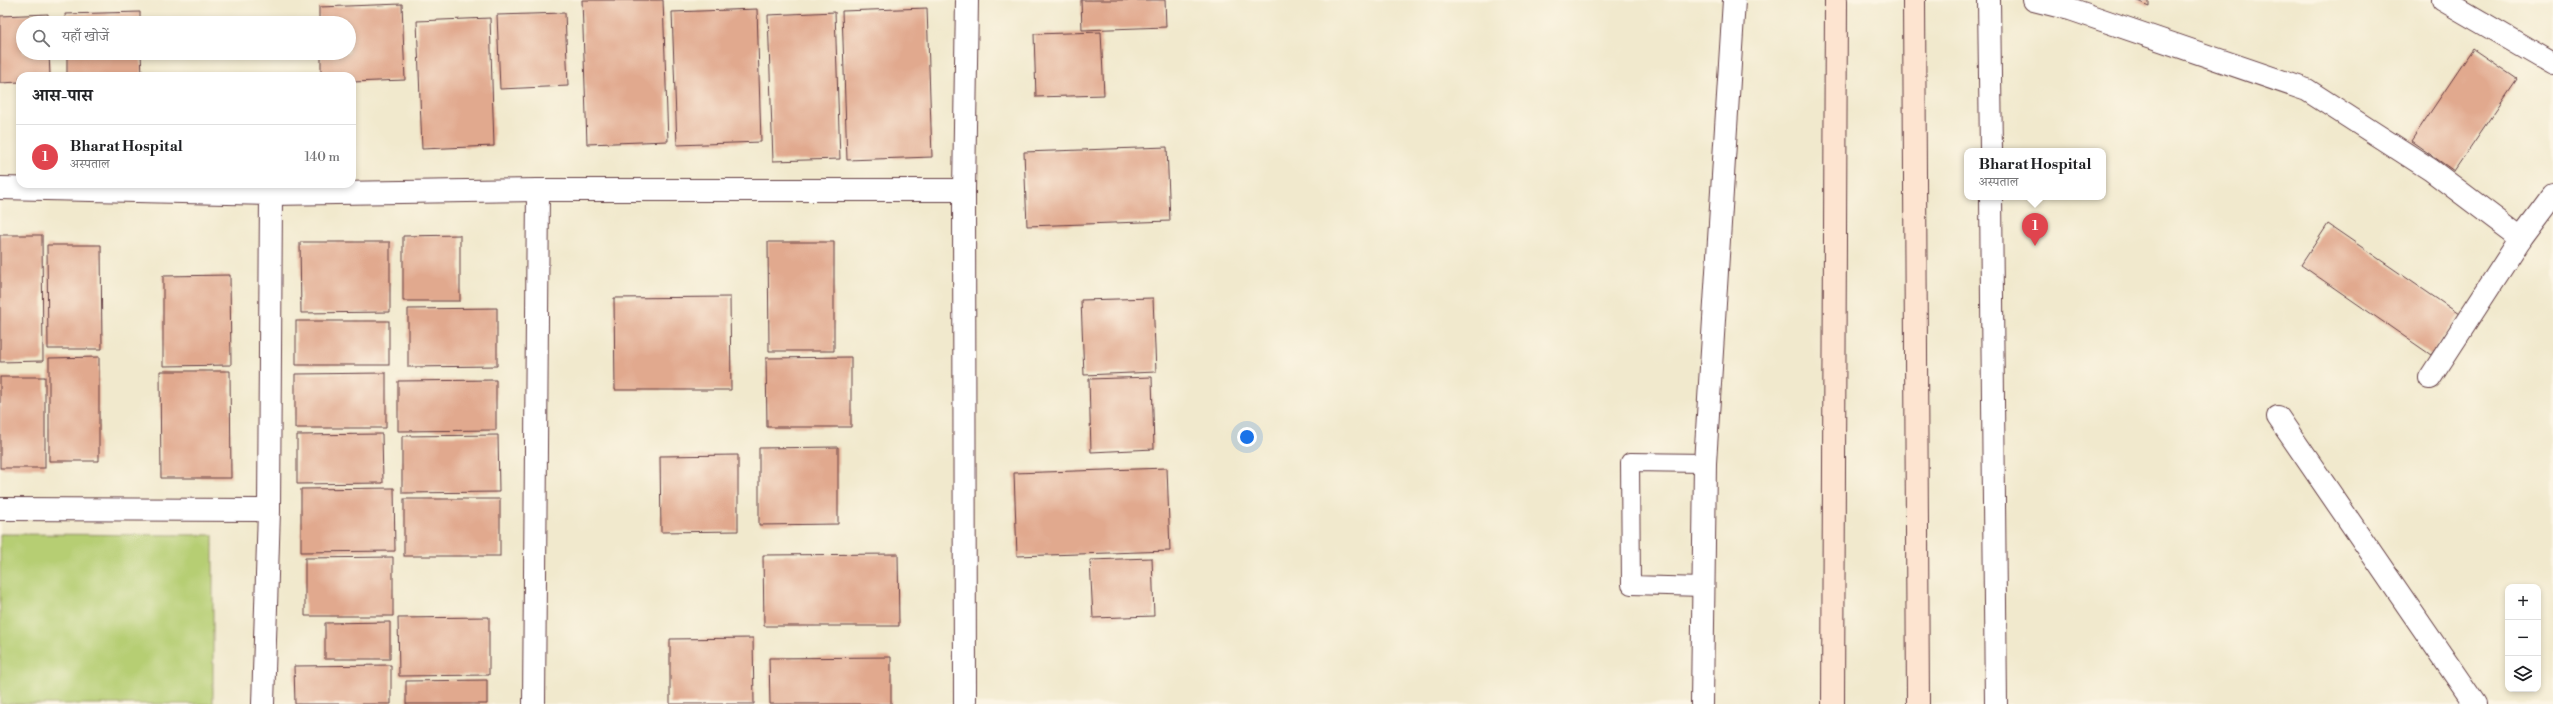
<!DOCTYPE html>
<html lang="hi">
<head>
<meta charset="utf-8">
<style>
	:root { --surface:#fff; --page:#f2f2f2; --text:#202124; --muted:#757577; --line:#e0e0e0; --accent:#0f766e }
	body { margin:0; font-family:"Libre Bodoni","Noto Serif Devanagari",serif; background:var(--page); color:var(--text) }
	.controls { position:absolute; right:12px; bottom:12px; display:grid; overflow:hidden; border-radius:8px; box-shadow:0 2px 6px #0003 }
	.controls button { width:36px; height:36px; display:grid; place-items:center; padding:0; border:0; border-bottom:1px solid var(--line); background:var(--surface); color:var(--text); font:20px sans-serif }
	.you { position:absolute; left:1247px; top:437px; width:14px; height:14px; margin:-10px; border:3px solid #fff; border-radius:50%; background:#1a73e8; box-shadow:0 0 0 6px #1a73e833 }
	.badge { display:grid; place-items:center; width:26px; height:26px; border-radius:50%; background:var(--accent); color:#fff; font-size:13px; font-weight:700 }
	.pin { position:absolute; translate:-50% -33px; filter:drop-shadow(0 1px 2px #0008) }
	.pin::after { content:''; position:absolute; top:21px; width:14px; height:12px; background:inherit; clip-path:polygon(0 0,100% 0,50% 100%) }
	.popup { position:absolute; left:1964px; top:148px; width:142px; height:52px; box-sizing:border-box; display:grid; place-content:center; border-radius:8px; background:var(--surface); filter:drop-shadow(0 1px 3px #0005); font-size:13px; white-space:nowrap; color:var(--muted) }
	.popup b { font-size:15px; color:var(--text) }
	.popup::after { content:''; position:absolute; left:50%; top:100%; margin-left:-8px; border:8px solid transparent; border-top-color:var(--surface) }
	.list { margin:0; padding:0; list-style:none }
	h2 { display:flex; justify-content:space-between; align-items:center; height:52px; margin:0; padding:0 16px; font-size:17px }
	h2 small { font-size:13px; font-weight:400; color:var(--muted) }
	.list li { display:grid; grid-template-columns:26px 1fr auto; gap:12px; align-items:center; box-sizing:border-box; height:64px; padding:0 16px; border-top:1px solid var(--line) }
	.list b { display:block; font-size:15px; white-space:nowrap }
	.list p { margin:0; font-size:13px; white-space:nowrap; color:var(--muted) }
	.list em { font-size:13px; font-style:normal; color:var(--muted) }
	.icon { flex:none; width:22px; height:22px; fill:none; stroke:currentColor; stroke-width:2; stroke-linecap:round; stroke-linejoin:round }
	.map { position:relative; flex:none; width:2553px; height:704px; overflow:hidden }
	.search { position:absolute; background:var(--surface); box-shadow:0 2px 6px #0003; left:16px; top:16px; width:340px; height:44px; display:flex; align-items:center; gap:10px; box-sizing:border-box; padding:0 14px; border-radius:22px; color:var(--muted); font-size:15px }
	.panel { position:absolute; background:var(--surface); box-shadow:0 2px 6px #0003; left:16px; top:72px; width:340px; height:116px; border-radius:12px }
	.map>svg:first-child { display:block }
	.green { fill:#b6ce73; stroke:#80764f }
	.building { fill:#e1a98e }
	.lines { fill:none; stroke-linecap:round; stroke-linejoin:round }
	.lane-casing { stroke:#633d43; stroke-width:20 }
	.street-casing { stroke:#633d43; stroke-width:24 }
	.secondary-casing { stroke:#633d43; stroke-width:24 }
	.lane { stroke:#fff; stroke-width:18 }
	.street { stroke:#fff; stroke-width:22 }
	.secondary { stroke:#fde4d0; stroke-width:22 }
</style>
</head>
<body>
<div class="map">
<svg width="2553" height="704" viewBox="0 0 2553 704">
	<rect width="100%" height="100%" fill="#fcf5e5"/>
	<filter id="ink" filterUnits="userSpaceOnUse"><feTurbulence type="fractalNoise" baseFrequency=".025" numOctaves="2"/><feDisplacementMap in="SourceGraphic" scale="8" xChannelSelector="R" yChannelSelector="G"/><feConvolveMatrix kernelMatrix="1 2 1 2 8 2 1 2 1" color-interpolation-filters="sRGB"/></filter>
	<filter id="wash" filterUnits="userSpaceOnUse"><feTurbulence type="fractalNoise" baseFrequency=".012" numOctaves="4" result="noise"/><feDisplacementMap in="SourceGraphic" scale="16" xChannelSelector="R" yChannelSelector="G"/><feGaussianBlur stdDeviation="0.9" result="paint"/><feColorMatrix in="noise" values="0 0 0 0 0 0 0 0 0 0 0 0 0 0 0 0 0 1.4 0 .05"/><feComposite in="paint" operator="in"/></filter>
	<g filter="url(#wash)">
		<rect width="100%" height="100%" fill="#f1e9cd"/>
		<path class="green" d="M0,534L213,535V704H0Z"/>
		<g id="blocks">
			<g class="building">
				<path d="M582,0H663L668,141L587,144Z"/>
				<path d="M1081,0H1165L1166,27L1082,30Z"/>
				<path d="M2135,0H2149V6Z"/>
				<path d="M402,4L405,80L352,82V76H321V53H349V23H319V7Z"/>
				<path d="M927,8L932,157L847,160L842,11Z"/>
				<path d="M757,9L761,142L677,145L672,12Z"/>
				<path d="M140,12V23H66L65,14Z"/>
				<path d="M835,12L840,159L773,161L768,15Z"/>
				<path d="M565,13L568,86L500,89L497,15Z"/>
				<path d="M48,14V23H23V53H49L50,76H20V82L0,83V16Z"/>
				<path d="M490,18L494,146L422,149L417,21Z"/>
				<path d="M1101,32L1104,95L1036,97L1034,34Z"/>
				<path d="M2473,49L2517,79L2454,171L2411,141Z"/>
				<path d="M67,53H141L142,76H67Z"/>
				<path d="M1167,147L1170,221L1027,226L1024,152Z"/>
				<path d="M2328,224L2459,314L2431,355L2301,265Z"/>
				<path d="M0,235H42L43,361L0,362Z"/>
				<path d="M460,235V301H403V236Z"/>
				<path d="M300,242H390V312L301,313Z"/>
				<path d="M768,242H834V351H769Z"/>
				<path d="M47,245H101L102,349H48Z"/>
				<path d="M230,275L231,365L163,366V276Z"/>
				<path d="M730,297L731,390H615L614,298Z"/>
				<path d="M1153,298L1156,372L1084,375L1081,300Z"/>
				<path d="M497,308V366L408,367V309Z"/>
				<rect x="296" y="321" width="93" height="44"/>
				<path d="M99,357V461H49V358Z"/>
				<path d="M851,357V427H767L766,358Z"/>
				<path d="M160,371H230L231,478H161Z"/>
				<path d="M386,373V428H295V374Z"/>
				<rect x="0" y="377" width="45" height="91"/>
				<path d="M1152,377L1154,449L1091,452L1089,379Z"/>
				<path d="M496,380V430L398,431V381Z"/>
				<path d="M382,434L383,483L297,484V435Z"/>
				<path d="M498,435L499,492L402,493V436Z"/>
				<path d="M838,447V524L759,525V448Z"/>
				<path d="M738,455V531L661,532L660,456Z"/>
				<path d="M1167,468L1170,551L1017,556L1014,473Z"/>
				<path d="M394,488L395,551L301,552V489Z"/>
				<rect x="404" y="499" width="96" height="57"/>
				<path d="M898,554L899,626H764L763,555Z"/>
				<path d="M393,557V616H305V558Z"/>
				<path d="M1152,558L1154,616L1093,618L1090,560Z"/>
				<path d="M489,617V675L399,676L398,618Z"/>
				<path d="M390,622V659H325V623Z"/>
				<path d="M753,638L754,704H670V639Z"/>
				<path d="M891,657V704H770L769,658Z"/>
				<path d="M391,665V704H295L294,666Z"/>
				<path d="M487,680V704H406V681Z"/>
			</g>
		</g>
	</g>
	<g filter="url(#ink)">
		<use href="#blocks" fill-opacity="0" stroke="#633d43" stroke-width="1"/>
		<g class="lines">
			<defs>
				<path id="lane" d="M1703,587L1631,585L1630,462L1705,463"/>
				<g id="street">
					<path d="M1989,0L1991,151"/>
					<path d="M2034,0L2070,9L2307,90L2431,170L2521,238"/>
					<path d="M2443,0L2553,64"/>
					<path d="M0,188L271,194L538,190H964"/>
					<path d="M1991,197L1996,704"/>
					<path d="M2430,378L2521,238L2553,195"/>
					<path d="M2278,417L2475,704"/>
					<path d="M0,509L269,510"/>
					<path d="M263,704L269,510L271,194"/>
					<path d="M534,704L538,190"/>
					<path d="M965,704L964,190L967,0"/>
					<path d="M1702,704L1705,463L1734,0"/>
				</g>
				<g id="secondary">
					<path d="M1914,0L1918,704"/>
					<path d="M1833,704L1836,0"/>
				</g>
			</defs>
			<use href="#lane" class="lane-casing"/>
			<use href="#street" class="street-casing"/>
			<use href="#secondary" class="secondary-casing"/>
			<use href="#lane" class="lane"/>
			<use href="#street" class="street"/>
			<use href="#secondary" class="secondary"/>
		</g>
	</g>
</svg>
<div class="controls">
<button>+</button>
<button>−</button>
<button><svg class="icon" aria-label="layers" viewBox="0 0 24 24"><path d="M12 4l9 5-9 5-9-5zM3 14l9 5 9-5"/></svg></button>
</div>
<div class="you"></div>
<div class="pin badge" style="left:2035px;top:246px;background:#e0444e">1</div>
<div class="popup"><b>Bharat Hospital</b>अस्पताल</div>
<div class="search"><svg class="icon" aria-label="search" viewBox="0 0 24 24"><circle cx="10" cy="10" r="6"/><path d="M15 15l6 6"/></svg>यहाँ खोजें</div>
<section class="panel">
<h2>आस-पास<small></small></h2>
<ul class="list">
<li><span class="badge" style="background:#e0444e">1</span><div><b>Bharat Hospital</b><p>अस्पताल</p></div><em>140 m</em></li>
</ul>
</section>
</div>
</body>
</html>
